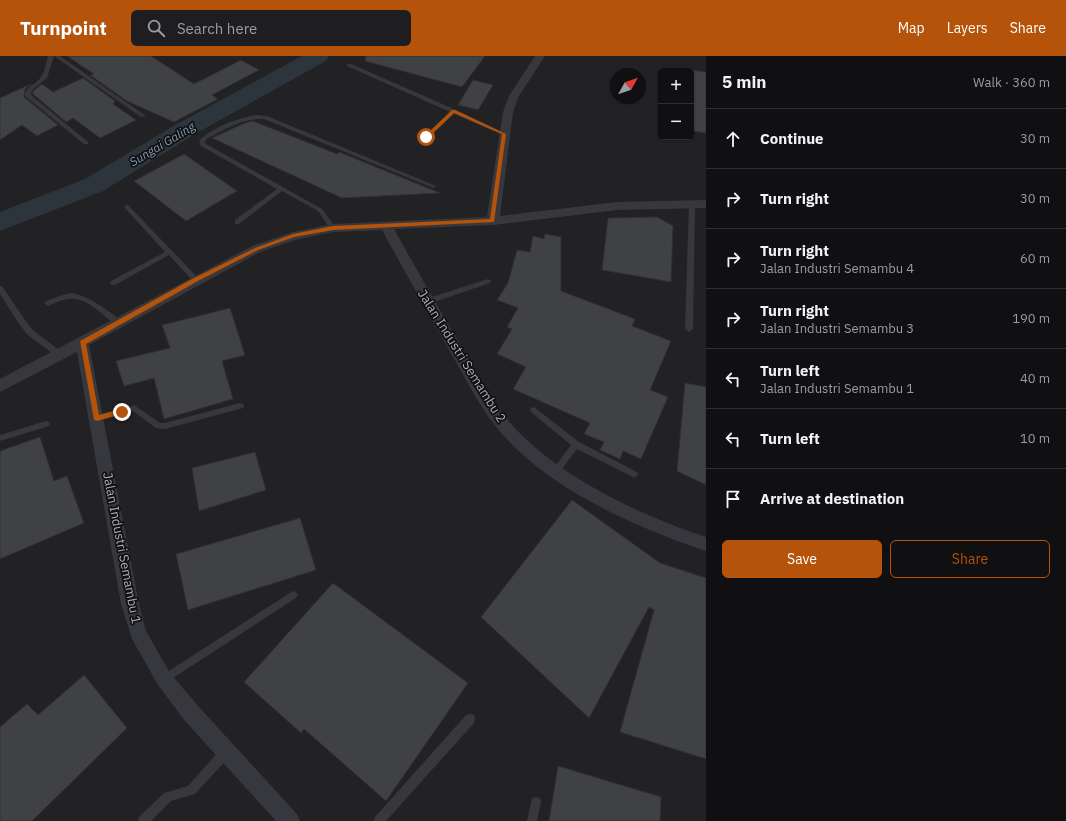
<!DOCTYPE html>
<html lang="en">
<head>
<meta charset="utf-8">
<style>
	:root { --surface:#101012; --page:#1e1e20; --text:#f1f3f6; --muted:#9c9d9f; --line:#303032; --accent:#b45309 }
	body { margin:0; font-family:"IBM Plex Sans",sans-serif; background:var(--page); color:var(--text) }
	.controls { position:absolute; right:12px; top:12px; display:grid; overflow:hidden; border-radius:6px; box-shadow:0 1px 3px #0004 }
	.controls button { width:36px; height:36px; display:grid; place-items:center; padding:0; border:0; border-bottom:1px solid var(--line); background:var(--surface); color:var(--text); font:20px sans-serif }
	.compass { position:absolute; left:610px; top:12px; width:36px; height:36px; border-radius:50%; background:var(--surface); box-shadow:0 1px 3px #0004; rotate:50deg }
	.stop { position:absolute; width:12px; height:12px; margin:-9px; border:3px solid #b45309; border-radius:50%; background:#fff }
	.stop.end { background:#b45309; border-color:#fff; box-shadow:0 1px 4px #0008 }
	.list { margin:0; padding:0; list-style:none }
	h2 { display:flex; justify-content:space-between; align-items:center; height:52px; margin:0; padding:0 16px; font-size:17px }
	h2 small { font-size:13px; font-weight:400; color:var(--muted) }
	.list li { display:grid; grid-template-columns:26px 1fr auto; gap:12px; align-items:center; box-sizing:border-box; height:60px; padding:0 16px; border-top:1px solid var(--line) }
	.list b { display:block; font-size:15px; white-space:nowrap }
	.list p { margin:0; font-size:13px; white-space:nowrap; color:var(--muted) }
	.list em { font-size:13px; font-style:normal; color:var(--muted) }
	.actions { display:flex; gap:8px; padding:12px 16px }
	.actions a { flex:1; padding:9px 0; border:1px solid var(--accent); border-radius:6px; text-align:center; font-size:14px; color:var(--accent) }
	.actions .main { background:var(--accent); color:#fff }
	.icon { flex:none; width:22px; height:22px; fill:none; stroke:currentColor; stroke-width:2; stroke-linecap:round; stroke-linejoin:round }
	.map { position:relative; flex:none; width:706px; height:765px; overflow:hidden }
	header { display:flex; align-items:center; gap:24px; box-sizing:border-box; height:56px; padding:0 20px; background:var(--accent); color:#fff }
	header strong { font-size:19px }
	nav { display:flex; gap:22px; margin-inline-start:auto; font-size:14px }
	.search { width:280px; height:36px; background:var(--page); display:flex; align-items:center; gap:10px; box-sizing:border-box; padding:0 14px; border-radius:6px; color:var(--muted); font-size:15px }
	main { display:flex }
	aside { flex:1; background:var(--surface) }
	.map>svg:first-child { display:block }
	.built { fill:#222225; fill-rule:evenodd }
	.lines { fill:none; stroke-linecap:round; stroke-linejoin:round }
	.river { fill:#2c353c; fill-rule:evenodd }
	.building { fill:#404145; stroke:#303034 }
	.service { fill:#37383d; fill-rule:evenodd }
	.minor { fill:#37383d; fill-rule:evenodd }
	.route { fill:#b45309 }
	.labels { text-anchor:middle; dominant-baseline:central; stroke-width:3.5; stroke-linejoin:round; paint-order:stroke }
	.far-water-label { font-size:12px; font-style:italic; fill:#7f9bb3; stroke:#111113 }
	.street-label { font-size:13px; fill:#a8adb8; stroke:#111113 }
</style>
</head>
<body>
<header>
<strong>Turnpoint</strong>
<div class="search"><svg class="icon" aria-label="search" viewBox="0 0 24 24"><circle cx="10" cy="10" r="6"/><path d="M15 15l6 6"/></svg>Search here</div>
<nav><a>Map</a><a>Layers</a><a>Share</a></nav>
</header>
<main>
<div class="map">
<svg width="706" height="765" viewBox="0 0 706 765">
	<rect width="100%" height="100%" fill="#161618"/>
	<path class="built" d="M0,0H706V765H0ZM661,15H691V81H661ZM616,18H640V42H616Z"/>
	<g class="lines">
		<path class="river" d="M302,0H329L326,5L195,78L103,135L0,175V156L85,123L177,68Z"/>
	</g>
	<g class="building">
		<path d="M67,0H151L194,28L241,4L259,14L212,39L218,43L174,66L127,45L90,19L94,18Z"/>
		<path d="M366,0H485L462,31L365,5Z"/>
		<path d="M691,14L706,16V77L691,75Z"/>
		<path d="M83,22L115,45L113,48L136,64L100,82L73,62L66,66L33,38V35L42,28L53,36Z"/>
		<path d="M473,24L493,29L478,54L458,49Z"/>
		<path d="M31,28L25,33L24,41L58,69L37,80L22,69L0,84V42Z"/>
		<path d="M253,65L337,98L339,96L440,137L342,142L212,82L245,67Z"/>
		<path d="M184,98L237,135L186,165L134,125Z"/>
		<path d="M657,161L673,170L671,226L602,214L608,162Z"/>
		<path d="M545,178L561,181V235L635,263L632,270L671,285L650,334L668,341L641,403L623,395L620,403L600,394L604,386L584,378L590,367L513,333L526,311L497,298L512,273L507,271L518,252L497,244L508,227L517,194L530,196L533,180L544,183Z"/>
		<path d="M230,252L245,299L222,305L233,343L164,363L154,322L124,330L116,305L170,292L162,269Z"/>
		<path d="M685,327L706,331V429L677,415Z"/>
		<path d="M40,381L54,425L67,420L84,467L0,503V395Z"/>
		<path d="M255,396L266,434L199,455L192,412Z"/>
		<path d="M572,444L660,507L706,522V703L620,676L654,554L649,551L589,662L481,561Z"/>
		<path d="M300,462L316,514L188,554L176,498Z"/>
		<path d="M333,527L468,627L386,745L304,673L301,677L244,626Z"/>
		<path d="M84,619L127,672L32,765H0V671L27,648L38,659Z"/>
		<path d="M558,710L661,741L660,765H549Z"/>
	</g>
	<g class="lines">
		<g class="service">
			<path d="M48,0H54L47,22L32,34L31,39L88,86V88H84L25,40C25,30 36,29 41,21C45,16 46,6 48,0Z"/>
			<path d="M54,0H60L146,60L141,61Z"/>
			<path d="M347,8H351L456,54L507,78L502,79L454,58L428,82H424V80L450,56L347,10Z"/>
			<path d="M257,59L267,60L436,130L433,132L431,131L264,63C243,62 226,73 208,82L205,85L206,88L322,153L336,172L333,174H331L318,155L282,135L239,168H235V164L277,133L201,90L199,85C210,72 240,61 257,59Z"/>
			<path d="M692,146L695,148L693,273L689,276L685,273L689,148Z"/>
			<path d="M127,149L129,150L198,222L199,224L198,226H194L169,199L115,229H111L110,227L111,225L165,196L125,152L124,151Z"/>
			<path d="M488,223L491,225L490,227L428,248L425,245L426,243Z"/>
			<path d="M0,230H2L25,264L34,275L63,297L64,299L63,301H57L28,279L19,268L0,238Z"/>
			<path d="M72,237C92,241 106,254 122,265L123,267L122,269H116C103,260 87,241 69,243C62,243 55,247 48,250L44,247L46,245L63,239Z"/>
			<path d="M240,347L243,348L244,350L243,352L165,373L156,372L133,355L97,365L94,364L93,362L94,360L97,359L134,349L160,367H165Z"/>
			<path d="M534,351L579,386L637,416L638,418L637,420L634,422L631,420L577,393L559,417L556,419L553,417L552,415L553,413L571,389L531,356L530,354L531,352Z"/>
			<path d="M46,365L49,366L50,368L49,370L0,385V379Z"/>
			<path d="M293,535L296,536L298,539L296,542L167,626L164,628L161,626L159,623L161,620Z"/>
			<path d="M470,658L474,659L475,663L474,667L386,765H374L375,761L466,659Z"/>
			<path d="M226,691L230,692L231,696L230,700L195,738L171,745L151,765H138L139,761L164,737L188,730L222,692Z"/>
			<path d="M536,741L540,742L541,746L537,765H527L532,742Z"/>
		</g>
		<path class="minor" d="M535,0H545L519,40L513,56L500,160L617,146L706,144V152L617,154L493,169L394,173C418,216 442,258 466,299C481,324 494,349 513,370C559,421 642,460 706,481V495C637,472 553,435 503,379C484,358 470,331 456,306C431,262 406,218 382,174L333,176L295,184L260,196L89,289L139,548L146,575L170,617L199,651L297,758L300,765H276L185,665L158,629L132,583L121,548L77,296L0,336V323L252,190L293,176L333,168L487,161L503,56L509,40Z"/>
	</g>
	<path class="route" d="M452,54H455L506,78L494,166L333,174L294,181L258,194L198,225L86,288L99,359L122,353L125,356L122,358L97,365L94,364L80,285L194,222L255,192L293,178L333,170L490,163L502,78L454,57L428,82H425V80Z"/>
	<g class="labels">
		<g class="far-water-label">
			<text transform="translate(162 88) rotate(-31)">Sungai Galing</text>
		</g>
		<g class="street-label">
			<text transform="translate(462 300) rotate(58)">Jalan Industri Semambu 2</text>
			<text transform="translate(122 492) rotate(79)">Jalan Industri Semambu 1</text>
		</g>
	</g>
</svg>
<div class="controls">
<button>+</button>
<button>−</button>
</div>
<svg class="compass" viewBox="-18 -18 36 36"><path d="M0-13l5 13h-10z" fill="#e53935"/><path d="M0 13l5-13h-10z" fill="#9c9d9f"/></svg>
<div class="stop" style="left:426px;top:81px"></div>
<div class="stop end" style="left:122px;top:356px"></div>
</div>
<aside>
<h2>5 min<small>Walk · 360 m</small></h2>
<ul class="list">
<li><svg class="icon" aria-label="ahead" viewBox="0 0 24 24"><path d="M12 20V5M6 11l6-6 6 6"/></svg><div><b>Continue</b></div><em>30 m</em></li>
<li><svg class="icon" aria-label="right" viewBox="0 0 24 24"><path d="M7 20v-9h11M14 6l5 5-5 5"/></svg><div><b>Turn right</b></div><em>30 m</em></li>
<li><svg class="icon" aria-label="right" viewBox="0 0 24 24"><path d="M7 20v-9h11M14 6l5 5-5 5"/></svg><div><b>Turn right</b><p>Jalan Industri Semambu 4</p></div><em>60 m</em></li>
<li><svg class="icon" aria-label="right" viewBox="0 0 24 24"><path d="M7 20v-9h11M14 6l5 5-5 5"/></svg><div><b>Turn right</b><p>Jalan Industri Semambu 3</p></div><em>190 m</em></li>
<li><svg class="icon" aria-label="left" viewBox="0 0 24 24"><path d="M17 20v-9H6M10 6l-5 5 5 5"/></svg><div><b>Turn left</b><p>Jalan Industri Semambu 1</p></div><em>40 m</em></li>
<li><svg class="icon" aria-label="left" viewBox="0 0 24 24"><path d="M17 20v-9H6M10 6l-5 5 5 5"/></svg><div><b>Turn left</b></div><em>10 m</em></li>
<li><svg class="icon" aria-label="arrive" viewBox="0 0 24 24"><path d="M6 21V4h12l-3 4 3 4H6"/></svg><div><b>Arrive at destination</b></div></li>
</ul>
<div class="actions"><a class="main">Save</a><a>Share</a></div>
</aside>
</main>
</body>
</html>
